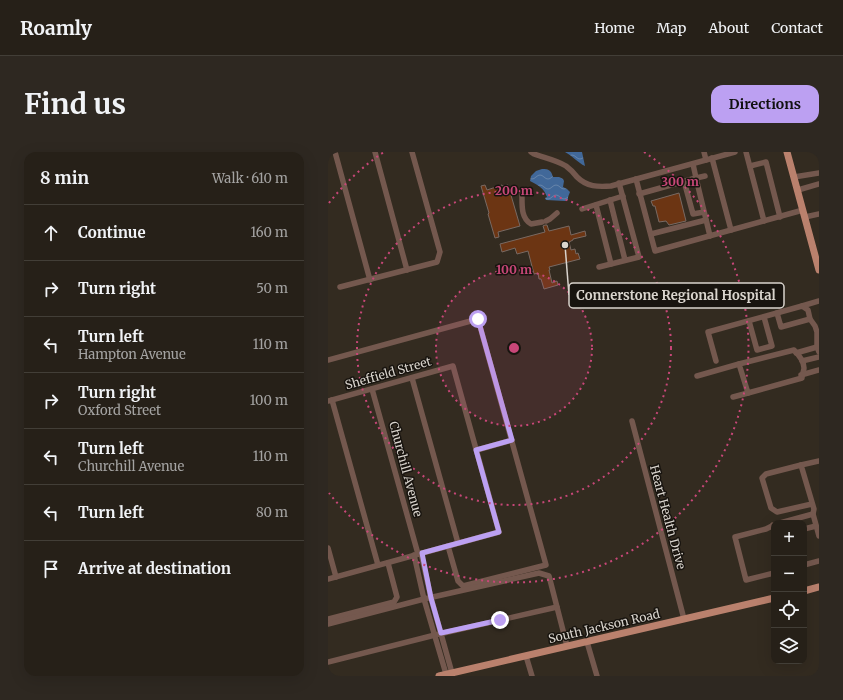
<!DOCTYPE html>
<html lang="en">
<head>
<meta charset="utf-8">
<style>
	:root { --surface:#262018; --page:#2e2821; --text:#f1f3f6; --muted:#a4a3a2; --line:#423e37; --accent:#bca0f2 }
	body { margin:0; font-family:Merriweather,serif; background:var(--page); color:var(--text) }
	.controls { position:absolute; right:12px; bottom:12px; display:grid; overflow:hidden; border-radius:8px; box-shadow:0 4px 16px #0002 }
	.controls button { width:36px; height:36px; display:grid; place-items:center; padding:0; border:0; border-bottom:1px solid var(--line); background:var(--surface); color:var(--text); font:20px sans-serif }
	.stop { position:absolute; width:12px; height:12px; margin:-9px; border:3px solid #bca0f2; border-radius:50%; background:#fff }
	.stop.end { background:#bca0f2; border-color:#fff; box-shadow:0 1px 4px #0008 }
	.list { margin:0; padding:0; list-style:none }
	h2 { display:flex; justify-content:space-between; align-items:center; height:52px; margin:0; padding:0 16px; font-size:17px }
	h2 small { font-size:13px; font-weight:400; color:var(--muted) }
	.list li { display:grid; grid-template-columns:26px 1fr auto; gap:12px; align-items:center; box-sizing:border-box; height:56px; padding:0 16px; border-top:1px solid var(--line) }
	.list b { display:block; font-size:15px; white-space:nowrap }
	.list p { margin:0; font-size:13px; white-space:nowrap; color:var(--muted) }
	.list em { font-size:13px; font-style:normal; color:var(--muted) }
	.icon { flex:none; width:22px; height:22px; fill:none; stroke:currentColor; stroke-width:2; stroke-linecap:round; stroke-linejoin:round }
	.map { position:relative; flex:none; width:491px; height:524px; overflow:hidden; border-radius:12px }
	header { display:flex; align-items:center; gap:24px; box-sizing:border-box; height:56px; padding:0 20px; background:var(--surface); border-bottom:1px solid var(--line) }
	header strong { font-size:19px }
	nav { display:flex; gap:22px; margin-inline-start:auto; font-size:14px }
	.intro { display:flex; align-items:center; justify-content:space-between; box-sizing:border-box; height:96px; padding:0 24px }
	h1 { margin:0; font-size:28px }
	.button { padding:10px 18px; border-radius:12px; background:var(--accent); color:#111; font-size:14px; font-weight:700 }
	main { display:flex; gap:24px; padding:0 24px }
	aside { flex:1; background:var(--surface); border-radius:12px; box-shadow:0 4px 16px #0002 }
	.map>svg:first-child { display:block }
	.water { fill:url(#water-waves) }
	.building { fill:#6c3513; stroke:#796a63 }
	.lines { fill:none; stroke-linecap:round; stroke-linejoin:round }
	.minor { stroke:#74584e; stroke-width:5.5 }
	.major { stroke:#ba816d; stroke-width:7 }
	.route { stroke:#bca0f2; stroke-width:5 }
	.ring { fill:none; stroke:#c84778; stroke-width:2; stroke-dasharray:2 4 }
	.labels { text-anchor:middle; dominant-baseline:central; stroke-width:3; stroke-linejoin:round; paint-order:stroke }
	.street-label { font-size:12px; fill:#d9d4cd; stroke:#18140f }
	.centre { fill:#c84778; stroke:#18140f; stroke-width:2 }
	.ring-label { font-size:12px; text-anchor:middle; font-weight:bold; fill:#c84778; stroke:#18140f; stroke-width:3; stroke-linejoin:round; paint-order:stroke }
	.leader { fill:none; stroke:#d9d4cd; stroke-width:1.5 }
	.callout-dot { fill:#d9d4cd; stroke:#18140f; stroke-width:1.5 }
	.callout { fill:#18140f; stroke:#d9d4cd; stroke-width:1.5 }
	.callout-label { font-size:13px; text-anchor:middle; font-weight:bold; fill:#d9d4cd }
</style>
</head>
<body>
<header>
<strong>Roamly</strong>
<nav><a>Home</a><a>Map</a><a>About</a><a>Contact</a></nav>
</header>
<div class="intro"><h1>Find us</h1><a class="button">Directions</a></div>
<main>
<aside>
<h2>8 min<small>Walk · 610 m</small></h2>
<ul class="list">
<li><svg class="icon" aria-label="ahead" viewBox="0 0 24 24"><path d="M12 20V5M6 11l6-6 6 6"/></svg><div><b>Continue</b></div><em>160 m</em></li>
<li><svg class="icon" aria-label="right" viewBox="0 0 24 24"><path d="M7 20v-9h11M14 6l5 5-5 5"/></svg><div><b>Turn right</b></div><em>50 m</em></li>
<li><svg class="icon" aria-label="left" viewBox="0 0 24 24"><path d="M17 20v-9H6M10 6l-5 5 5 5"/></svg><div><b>Turn left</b><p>Hampton Avenue</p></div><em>110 m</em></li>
<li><svg class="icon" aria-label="right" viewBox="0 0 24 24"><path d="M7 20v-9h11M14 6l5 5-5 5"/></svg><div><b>Turn right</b><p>Oxford Street</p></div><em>100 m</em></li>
<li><svg class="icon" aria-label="left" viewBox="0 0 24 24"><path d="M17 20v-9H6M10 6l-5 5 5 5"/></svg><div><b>Turn left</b><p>Churchill Avenue</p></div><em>110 m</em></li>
<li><svg class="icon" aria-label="left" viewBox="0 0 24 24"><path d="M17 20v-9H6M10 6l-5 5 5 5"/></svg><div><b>Turn left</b></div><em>80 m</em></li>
<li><svg class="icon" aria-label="arrive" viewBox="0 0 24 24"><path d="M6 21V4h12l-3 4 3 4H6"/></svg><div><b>Arrive at destination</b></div></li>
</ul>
</aside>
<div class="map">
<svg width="491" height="524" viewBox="0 0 491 524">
	<defs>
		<pattern id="water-waves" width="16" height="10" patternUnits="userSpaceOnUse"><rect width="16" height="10" fill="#416899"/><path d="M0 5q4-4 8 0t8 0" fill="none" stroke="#6584aa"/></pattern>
	</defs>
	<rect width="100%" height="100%" fill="#332b20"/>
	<g class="water">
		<path d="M237,0H254L257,14C250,11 245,4 237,0Z"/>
		<path d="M214,17C221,17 223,18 225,25H231L235,27L236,29L235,35L239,37L242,40L240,45V48L237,49L218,48L217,46L219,45C216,36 210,33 202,29L203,24L208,19Z"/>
	</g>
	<g class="building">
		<path d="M157,33L159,38L174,33V34L180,33L192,74L170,80L171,85L167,86L160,62L161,61L153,34Z"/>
		<path d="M351,41L358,69L341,73L338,69L331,70L327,54H325L323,49Z"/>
		<path d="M217,73H219L221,79L241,74L243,83L257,79L258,84L245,87V88L241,90L243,98L247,97L248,102L250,101L252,107L221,115L222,118H221L224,131L229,129L230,133L216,137L213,127H211L210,121L206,122L200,99L189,102L187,96L174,100L172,92L217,80L215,74Z"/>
	</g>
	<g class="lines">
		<g class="minor">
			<path d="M7,0L42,128"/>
			<path d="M47,0L79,118"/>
			<path d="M203,0L206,2C217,6 228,8 238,14C242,17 246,21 249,25C259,35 270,35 283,34L407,0"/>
			<path d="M376,0L378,8"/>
			<path d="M418,0L436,69"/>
			<path d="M384,6L403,78"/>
			<path d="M365,12L368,26L377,24"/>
			<path d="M422,14L438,10L452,65"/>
			<path d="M466,25L491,21"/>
			<path d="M308,27L327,99L475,58"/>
			<path d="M356,29L365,62L376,60"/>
			<path d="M470,38L491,32"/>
			<path d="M311,42L368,26L382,84"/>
			<path d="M194,43C194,54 193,66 203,72L214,70"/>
			<path d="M282,48L297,108"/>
			<path d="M268,53L283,112"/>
			<path d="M254,57L295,44"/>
			<path d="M477,65L491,62"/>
			<path d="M218,69L222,67L229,61"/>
			<path d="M323,82L378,68"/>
			<path d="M271,115L311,105L291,31"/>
			<path d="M12,135L109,110L112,100L84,0"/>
			<path d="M474,154L491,149"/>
			<path d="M449,161L453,175L482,167"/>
			<path d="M421,169L429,198L444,194L436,165"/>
			<path d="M466,198C470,202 476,209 476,216C476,219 474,222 474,226L420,241L411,212Z"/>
			<path d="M468,201L489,195L491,200"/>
			<path d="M0,208L150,167L218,413L135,434L130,429L120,394"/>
			<path d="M388,209L380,180L474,154L480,158L482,167L487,174L489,180V195"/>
			<path d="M474,209L491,205"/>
			<path d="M473,223L491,218"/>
			<path d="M369,224L411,212"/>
			<path d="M84,226L130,391"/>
			<path d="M44,237L90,402"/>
			<path d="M405,245L420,241"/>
			<path d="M4,248L50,413"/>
			<path d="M0,249L125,214L171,380L0,427"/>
			<path d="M304,269L356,467"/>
			<path d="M149,298L184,288"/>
			<path d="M491,309L473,313L486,357L485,362L491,384"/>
			<path d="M473,313L438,322L434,326L443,356L449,360L484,352"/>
			<path d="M452,371L485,362"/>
			<path d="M445,373L446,379"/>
			<path d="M446,373L438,377L407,385L418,428L446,421"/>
			<path d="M476,377L488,374"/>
			<path d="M0,396L8,425"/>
			<path d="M93,401L103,446L124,521"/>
			<path d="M86,403L96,447L118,522"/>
			<path d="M476,413L491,409"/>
			<path d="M0,467L66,450L69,445L60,411"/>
			<path d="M0,472L96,447L211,421L221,424L239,494"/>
			<path d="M259,490L269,524"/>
			<path d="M198,504L204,524"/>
			<path d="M0,510L107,483L229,455"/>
		</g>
		<g class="major">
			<path d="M459,0L491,118"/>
			<path d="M476,439L491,435"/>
			<path d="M111,524L446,446"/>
		</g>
	</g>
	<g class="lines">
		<path class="route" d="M150,167L184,288L148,298L171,380L94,401L103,446L113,481L172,468"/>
	</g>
	<circle cx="186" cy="196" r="78" fill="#c84778" fill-opacity=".12"/>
	<g class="ring">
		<circle cx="186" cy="196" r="78"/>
		<circle cx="186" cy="196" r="157"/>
		<path d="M1 51A235 235 0 0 1 56 0M316 0A235 235 0 1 1 1 341"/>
	</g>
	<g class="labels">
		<g class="street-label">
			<text transform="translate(60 221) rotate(-16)">Sheffield Street</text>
			<text transform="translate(78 317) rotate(75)">Churchill Avenue</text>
			<text transform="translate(340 365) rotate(75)">Heart Health Drive</text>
			<text transform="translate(276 474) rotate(-13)">South Jackson Road</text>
		</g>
	</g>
	<circle cx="186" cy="196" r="6" class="centre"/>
	<g class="ring-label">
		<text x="352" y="34">300 m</text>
		<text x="186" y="43">200 m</text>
		<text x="186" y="122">100 m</text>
	</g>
	<path class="leader" d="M237 93L241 143"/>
	<circle class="callout-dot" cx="237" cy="93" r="4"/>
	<rect class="callout" x="241" y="131" width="215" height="25" rx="4"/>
	<g class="callout-label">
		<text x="348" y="148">Connerstone Regional Hospital</text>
	</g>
</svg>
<div class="controls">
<button>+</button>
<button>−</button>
<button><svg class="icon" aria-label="locate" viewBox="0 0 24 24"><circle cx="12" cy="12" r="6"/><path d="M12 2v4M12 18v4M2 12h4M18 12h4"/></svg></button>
<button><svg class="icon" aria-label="layers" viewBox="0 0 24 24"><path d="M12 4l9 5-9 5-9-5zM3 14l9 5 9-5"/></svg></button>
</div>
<div class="stop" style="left:150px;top:167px"></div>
<div class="stop end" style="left:172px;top:468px"></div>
</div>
</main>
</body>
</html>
